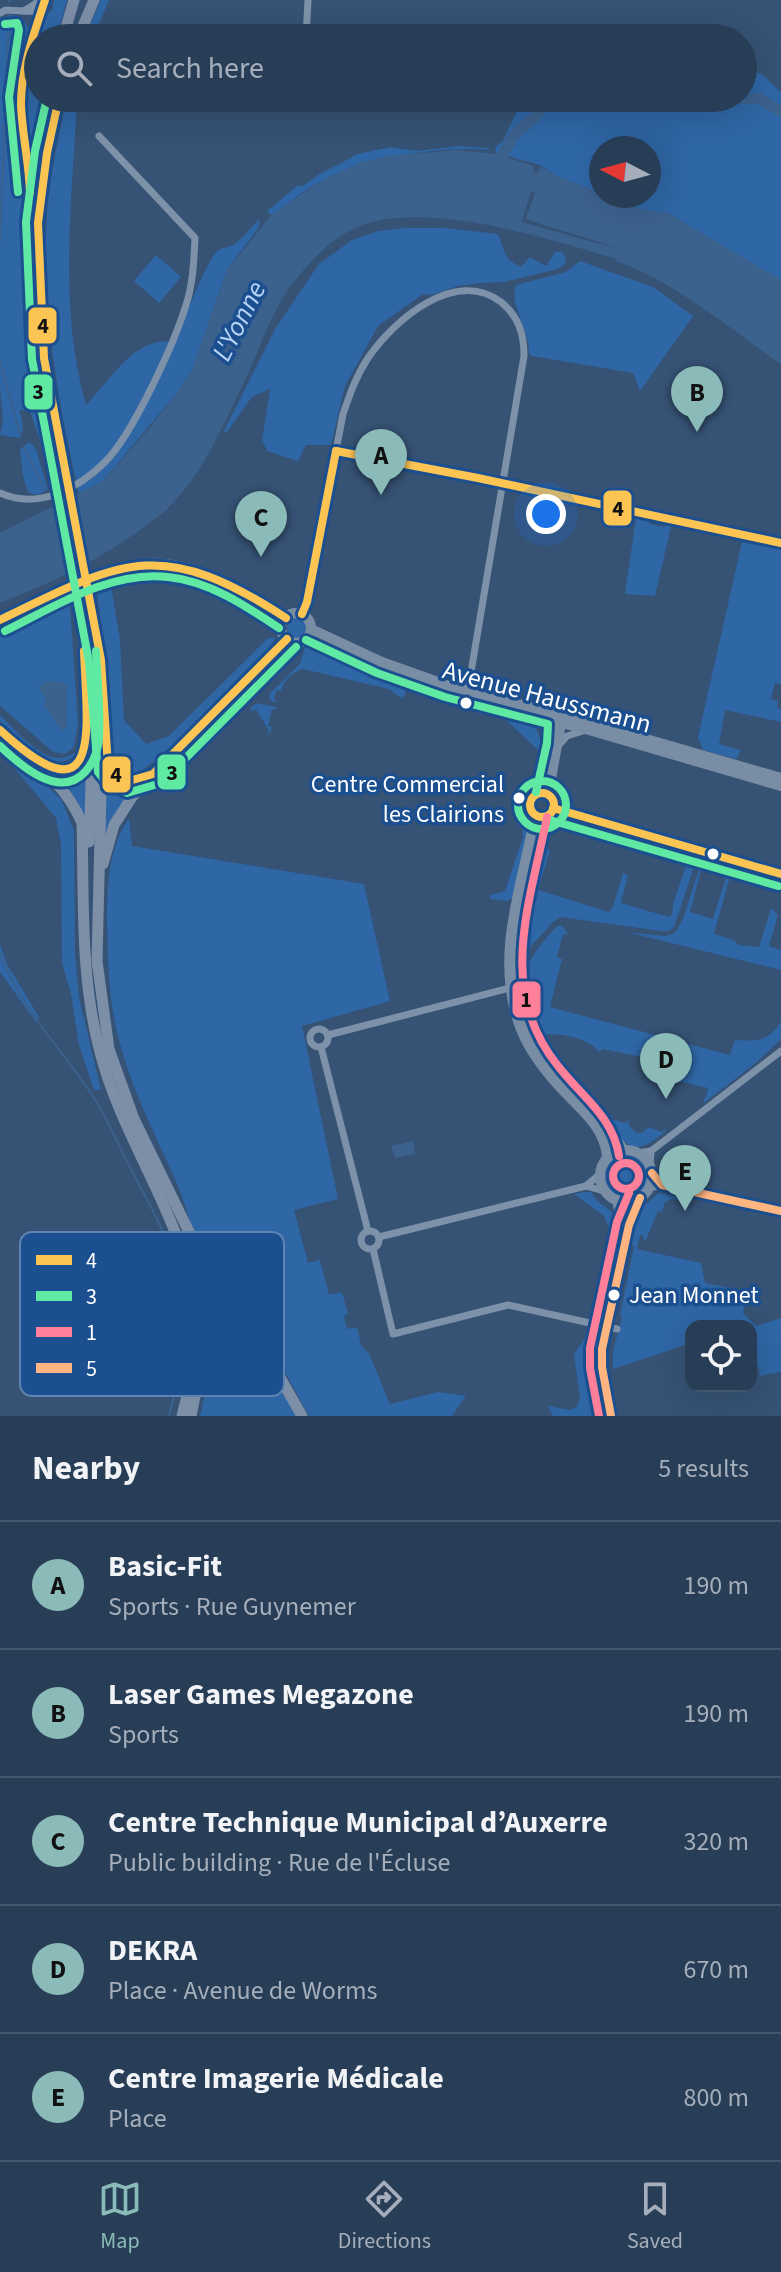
<!DOCTYPE html>
<html lang="en">
<head>
<meta charset="utf-8">
<style>
	:root { --surface:#283e57; --page:#30455d; --text:#f1f3f6; --muted:#a5aeba; --line:#44576d; --accent:#8bbbb9 }
	body { margin:0; font-family:"Source Sans 3",sans-serif; background:var(--page); color:var(--text) }
	.controls { position:absolute; right:24px; bottom:24px; display:grid; overflow:hidden; border-radius:16px; box-shadow:0 8px 32px #0002 }
	.controls button { width:72px; height:72px; display:grid; place-items:center; padding:0; border:0; border-bottom:2px solid var(--line); background:var(--surface); color:var(--text); font:40px sans-serif }
	.compass { position:absolute; left:589px; top:136px; width:72px; height:72px; border-radius:50%; background:var(--surface); box-shadow:0 8px 32px #0002; rotate:276deg }
	.you { position:absolute; left:546px; top:514px; width:28px; height:28px; margin:-20px; border:6px solid #fff; border-radius:50%; background:#1a73e8; box-shadow:0 0 0 12px #1a73e833 }
	.badge { display:grid; place-items:center; width:52px; height:52px; border-radius:50%; background:var(--accent); color:#111; font-size:26px; font-weight:700 }
	.pin { position:absolute; translate:-50% -66px; filter:drop-shadow(0 2px 4px #0008) }
	.pin::after { content:''; position:absolute; top:42px; width:28px; height:24px; background:inherit; clip-path:polygon(0 0,100% 0,50% 100%) }
	.list { margin:0; padding:0; list-style:none }
	h2 { display:flex; justify-content:space-between; align-items:center; height:104px; margin:0; padding:0 32px; font-size:34px }
	h2 small { font-size:26px; font-weight:400; color:var(--muted) }
	.list li { display:grid; grid-template-columns:52px 1fr auto; gap:24px; align-items:center; box-sizing:border-box; height:128px; padding:0 32px; border-top:2px solid var(--line) }
	.list b { display:block; font-size:30px; white-space:nowrap }
	.list p { margin:0; font-size:26px; white-space:nowrap; color:var(--muted) }
	.list em { font-size:26px; font-style:normal; color:var(--muted) }
	.icon { flex:none; width:44px; height:44px; fill:none; stroke:currentColor; stroke-width:2; stroke-linecap:round; stroke-linejoin:round }
	.map { position:relative; flex:none; width:781px; height:1416px; overflow:hidden }
	.search { position:absolute; background:var(--surface); box-shadow:0 8px 32px #0002; left:24px; right:24px; top:24px; height:88px; display:flex; align-items:center; gap:20px; box-sizing:border-box; padding:0 28px; border-radius:44px; color:var(--muted); font-size:30px }
	.sheet { height:744px; background:var(--surface) }
	nav { display:flex; justify-content:space-around; align-items:center; box-sizing:border-box; height:112px; border-top:2px solid var(--line); background:var(--surface); font-size:22px; color:var(--muted) }
	nav a { display:grid; justify-items:center; gap:4px }
	nav .on { color:var(--accent) }
	.map>svg:first-child { display:block }
	.green { fill:#2f66a5 }
	.water { fill:#3b618d; fill-rule:evenodd }
	.pier { fill:#365274 }
	.lines { fill:none; stroke-linecap:round; stroke-linejoin:round }
	.stream { stroke:#3b618d; stroke-width:2 }
	.river { stroke:#3b618d; stroke-width:11 }
	.street { stroke:#7d92a8; stroke-width:7 }
	.secondary { stroke:#798da4; stroke-width:10 }
	.primary { stroke:#7d8ea7; stroke-width:11 }
	.primary-bridge { stroke:#7d8ea7; stroke-width:11 }
	.bus-1-casing { stroke:#1b4f8f; stroke-width:14 }
	.bus-2-casing { stroke:#1b4f8f; stroke-width:14 }
	.bus-3-casing { stroke:#1b4f8f; stroke-width:14 }
	.bus-4-casing { stroke:#1b4f8f; stroke-width:14 }
	.bus-1 { stroke:#fcc553; stroke-width:8 }
	.bus-2 { stroke:#60e9a3; stroke-width:8 }
	.bus-3 { stroke:#ff8098; stroke-width:8 }
	.bus-4 { stroke:#ffb580; stroke-width:8 }
	.bus-dot { fill:#fff; stroke:#1b4f8f; stroke-width:3 }
	.labels { text-anchor:middle; dominant-baseline:central; stroke-width:7; stroke-linejoin:round; paint-order:stroke }
	.bus-label { font-size:24px; fill:#fff; stroke:#1b4f8f; text-anchor:end }
	.street-label { font-size:26px; fill:#fff; stroke:#1b4f8f }
	.water-label { font-size:28px; font-style:italic; fill:#b5d3f5; stroke:#1b4f8f }
	.key { fill:#1b4f8f; stroke:#5f84b1; stroke-width:2 }
	.key-label { font-size:22px; fill:#fff }
	.line-badge { stroke:#1b4f8f; stroke-width:3 }
	.pale-badge-label { font-size:22px; text-anchor:middle; font-weight:bold; fill:#111 }
</style>
</head>
<body>
<div class="map">
<svg width="781" height="1416" viewBox="0 0 781 1416">
	<rect width="100%" height="100%" fill="#365274"/>
	<g class="green">
		<path d="M54,0H67L57,38H38V98H43L33,169L25,122V73L43,16L52,11Z"/>
		<path d="M101,0H109L93,38H84Z"/>
		<path d="M13,15L22,18L29,30L18,75L17,94L25,163L24,266L31,361L50,470L30,411L19,410C22,420 25,428 20,438L0,435L3,420L0,389V18Z"/>
		<path d="M743,66L763,75L781,92V281L668,213L644,210L608,196H649V148H601V193L556,176L540,165L496,153L495,147L503,141L518,109L507,100L509,98H743Z"/>
		<path d="M67,98H77V101C72,202 58,306 86,405C109,382 135,335 173,342C184,324 206,258 219,250C222,247 227,248 231,246C241,241 251,227 259,219V227L227,270L192,370L177,393L103,481L79,494C58,402 41,307 47,213C50,175 59,136 67,98Z"/>
		<path d="M459,146L487,148L490,150C442,145 364,158 322,181C304,190 288,204 271,215L267,211L297,186H303L318,175L358,154L390,147L417,151Z"/>
		<path d="M405,228H446L498,234C506,250 500,257 521,267L530,257L546,266L555,252H562L566,258L564,265L558,269L504,282L480,283L458,286L431,295L423,294L378,326L345,386L331,445H306L298,461L267,451L262,440L270,389L252,397L226,433L224,431L275,329L319,264L352,240L378,231Z"/>
		<path d="M156,255L181,277L159,303L134,281Z"/>
		<path d="M580,261L653,287L693,316L640,391L633,373L532,356L529,353C529,326 509,306 516,285L566,272Z"/>
		<path d="M28,443L32,444L36,449L48,490L37,495L29,493C22,480 22,464 20,449Z"/>
		<path d="M636,518L646,519L650,524L664,527L668,523L671,527L655,596L625,594Z"/>
		<path d="M742,542L781,549V684L775,683L771,699L778,701L777,708L781,709V722L725,710L719,744L741,750L736,759L703,750L698,737Z"/>
		<path d="M110,580L120,640L124,720L146,744L169,736L268,638L275,637L271,650L164,754L136,775L120,771L114,758L108,665L95,582Z"/>
		<path d="M69,591L78,723L74,747L65,754L53,752L0,706V630L52,605Z"/>
		<circle cx="297" cy="628" r="10"/>
		<path d="M310,646L400,687L405,690V695L401,698L389,689L303,669C293,671 283,681 281,691L276,690L274,700L278,702H272L269,697L270,693L300,664L305,647Z"/>
		<path d="M423,695L447,698L534,723L544,748L537,785L532,782L539,751L503,717Z"/>
		<path d="M257,703L276,707V710L272,709L268,726L272,727L270,733L266,734L269,731L256,709L252,711L250,708Z"/>
		<path d="M0,715C18,732 52,776 77,750L79,752C51,780 21,741 0,721Z"/>
		<path d="M0,741L61,799L74,830L75,955L79,997L101,1090H94L79,1045L71,994L62,963L61,845L56,818L0,751Z"/>
		<path d="M88,758L86,822L76,799L49,771Z"/>
		<path d="M107,773L117,781L140,783L104,845Z"/>
		<path d="M129,818L132,846L364,884L390,1001L302,1026L338,1199L294,1210L308,1263L320,1260L329,1295L342,1292L348,1314L344,1316L347,1329L357,1327L361,1345L369,1354L390,1404L438,1392L466,1396L452,1416H309C296,1393 285,1369 268,1348C249,1324 222,1307 209,1278C196,1249 190,1216 178,1186C155,1133 128,1084 116,1027C108,993 108,958 107,924C107,887 108,849 129,818Z"/>
		<path d="M525,822L528,828L513,898L507,901L490,899V895L505,891L523,837L522,823Z"/>
		<path d="M546,825L550,826L545,848L550,850L538,890L609,912L613,907L623,873L628,875L621,903L669,917L672,915L673,904L690,854L695,864L674,927L669,931H661L560,917L553,922L520,958Z"/>
		<path d="M703,857L725,863V866L723,868L703,863L690,912L713,919L730,865H733L714,934L734,940L738,945L759,947L771,908L778,915L769,946L781,950V970L626,932L665,936L675,933L683,919Z"/>
		<path d="M557,926H562L567,932V935L563,934L557,957L562,959L550,1007L730,1055L735,1040C759,1041 766,1042 781,1022V1039L757,1062L704,1103L703,1100L706,1097L708,1088L652,1075L647,1058L603,1049L599,1052C588,1037 558,1032 540,1035L538,1030L540,1027L534,1024L528,1009L530,1005C515,973 535,950 557,926Z"/>
		<path d="M0,944L7,964L39,1017L36,1022L0,972Z"/>
		<path d="M612,1115L611,1119L626,1123L628,1119L629,1126L637,1133H642L649,1127L662,1132L665,1129L666,1131C633,1158 629,1149 605,1118Z"/>
		<circle cx="626" cy="1176" r="22"/>
		<path d="M585,1192H591C601,1211 617,1204 614,1229L609,1227L603,1215L574,1194Z"/>
		<path d="M659,1193L684,1198L683,1201L671,1199L665,1202L662,1212L658,1211L646,1240H643L644,1236L640,1235L637,1249L701,1263L705,1283L730,1288V1296L745,1300L743,1313L756,1326L781,1318V1372L760,1376L751,1326H691V1343L613,1369V1351L622,1318L620,1315L634,1246L630,1244L641,1208Z"/>
		<path d="M206,1293L260,1349L298,1416H200C211,1376 212,1333 206,1293Z"/>
		<path d="M587,1335L585,1372L594,1416H553L548,1406L570,1410L577,1407L580,1398L574,1354Z"/>
	</g>
	<g class="water">
		<path d="M456,150L496,154L534,166L533,172L538,173L540,166L556,176L601,193V196H609L645,210L668,213L781,280V364C734,332 670,278 617,262L616,259C549,239 417,196 351,230C327,242 306,266 290,287C273,310 260,347 248,374C226,418 207,468 172,504C164,513 153,520 144,527C98,561 53,582 0,603V533L103,481L146,432L177,393L192,370L227,270L272,214L323,180L362,162L387,156ZM531,191L535,193L525,219L621,249L522,222Z"/>
		<path d="M46,681L63,682L67,685V726L61,731L44,705L46,701L39,687Z"/>
		<path d="M413,1141L415,1154L395,1158L391,1146Z"/>
	</g>
	<path class="pier" d="M531,191L535,193L525,220L621,250L522,222Z"/>
	<g class="lines">
		<g class="stream">
			<path d="M9,2L10,0"/>
			<path d="M0,240L9,15"/>
			<path d="M0,362L20,434"/>
			<path d="M24,447L45,490"/>
			<path d="M0,953C19,1008 65,1052 96,1101C110,1123 119,1148 132,1171C144,1195 158,1217 167,1242C186,1298 185,1360 169,1416"/>
		</g>
		<g class="river">
			<path d="M736,98L760,99L781,111"/>
			<path d="M496,167L514,135L537,115L549,98"/>
		</g>
		<g class="street">
			<path d="M24,11L41,0"/>
			<path d="M0,13L6,10L41,12"/>
			<path d="M306,38L308,0"/>
			<path d="M285,104L292,98"/>
			<path d="M336,451L478,478L781,543"/>
			<path d="M0,493C38,510 78,489 105,462C133,434 174,344 186,305C193,284 194,260 195,238L99,136"/>
			<path d="M302,614L307,602L343,414C350,394 356,376 368,358C393,321 455,267 501,302C519,317 524,334 524,356L468,690"/>
			<path d="M536,718L545,725L551,740"/>
			<path d="M559,745L567,736L583,731"/>
			<path d="M553,808L781,874"/>
			<circle cx="319" cy="1038" r="9"/>
			<path d="M328,1035L510,988"/>
			<path d="M321,1047L368,1231"/>
			<path d="M638,1153L651,1151L781,1051"/>
			<path d="M650,1165L651,1151"/>
			<path d="M652,1173L662,1185"/>
			<path d="M586,1186L600,1174"/>
			<path d="M649,1188L662,1185L781,1211"/>
			<circle cx="370" cy="1240" r="9"/>
			<path d="M379,1237L586,1186L604,1191"/>
			<path d="M373,1249L393,1334L508,1305L617,1329"/>
		</g>
		<g class="secondary">
			<circle cx="296" cy="628" r="15"/>
			<path d="M0,620C48,597 96,568 150,564C194,560 250,594 286,618"/>
			<path d="M311,629L382,662L449,686L577,719L781,778"/>
			<path d="M306,639L369,666L454,695L589,730L781,786"/>
			<path d="M539,793L551,742L560,717"/>
			<circle cx="542" cy="805" r="12"/>
			<path d="M548,795L560,729"/>
			<path d="M535,815C523,884 495,951 518,1021C525,1044 541,1066 557,1084C576,1106 606,1126 607,1158"/>
			<path d="M543,817C524,909 490,994 559,1076C580,1101 605,1122 624,1150"/>
			<circle cx="626" cy="1176" r="26"/>
			<path d="M608,1288L622,1224L617,1200"/>
			<path d="M600,1327L593,1361L603,1410"/>
			<path d="M611,1416L602,1367V1349L629,1225L640,1198"/>
		</g>
		<g class="primary">
			<path d="M45,0L24,65L21,100L30,171L29,283L32,326L56,479"/>
			<path d="M63,38L74,0"/>
			<path d="M78,38L94,0"/>
			<path d="M39,160L49,98"/>
			<path d="M41,341L65,475"/>
			<path d="M43,349L38,223L47,153L59,98"/>
			<path d="M87,593L96,638"/>
			<path d="M77,597C93,683 93,756 89,842"/>
			<path d="M95,633L101,693L102,750L97,961L109,1049L134,1119L191,1236L210,1289L222,1307L269,1358L302,1416"/>
			<path d="M0,730C31,758 66,784 82,823C84,899 80,978 100,1052C117,1118 153,1174 177,1237C198,1293 198,1359 182,1416"/>
			<path d="M107,754C109,779 127,785 148,776"/>
			<path d="M43,766C66,776 83,765 87,740"/>
			<path d="M103,864L114,825L132,797L287,639"/>
			<path d="M191,1416C203,1363 204,1315 194,1262"/>
		</g>
		<g class="primary-bridge">
			<path d="M65,475L87,593"/>
			<path d="M56,479L77,597"/>
		</g>
		<defs>
			<g id="bus-1">
				<path d="M59,98L47,153L38,223L44,358L101,660L108,766L113,773L129,781L153,774L287,639"/>
				<path d="M30,192C29,162 22,134 21,104C21,68 34,34 45,0"/>
				<path d="M336,451L478,478L781,543"/>
				<path d="M302,614L307,602L336,451"/>
				<path d="M0,620C124,559 162,537 286,618"/>
				<path d="M0,730C103,825 87,728 84,651"/>
				<circle cx="542" cy="805" r="12"/>
				<path d="M553,808L781,874"/>
			</g>
			<g id="bus-2">
				<path d="M5,24L17,23L19,30L9,97L18,192"/>
				<path d="M47,98L35,151L26,222L32,359L89,662L98,772L106,782L127,793L161,783L296,647"/>
				<path d="M5,631C54,607 111,570 168,577C209,581 246,606 279,628"/>
				<path d="M306,640L377,673L445,697L548,724L547,743L536,792"/>
				<path d="M0,746C20,765 59,800 85,772C93,763 98,750 99,738C101,709 97,679 96,651"/>
				<circle cx="542" cy="805" r="24"/>
				<path d="M550,820L778,886"/>
			</g>
			<g id="bus-3">
				<path d="M547,817C530,903 496,990 558,1066C581,1096 613,1116 619,1156"/>
				<circle cx="626" cy="1176" r="13"/>
				<path d="M599,1416L590,1368V1348L617,1222L629,1193"/>
			</g>
			<g id="bus-4">
				<path d="M652,1173L662,1185L781,1211"/>
				<path d="M611,1416L602,1367V1349L629,1225L640,1198"/>
			</g>
		</defs>
		<use href="#bus-1" class="bus-1-casing"/>
		<use href="#bus-2" class="bus-2-casing"/>
		<use href="#bus-3" class="bus-3-casing"/>
		<use href="#bus-4" class="bus-4-casing"/>
		<use href="#bus-1" class="bus-1"/>
		<use href="#bus-2" class="bus-2"/>
		<use href="#bus-3" class="bus-3"/>
		<use href="#bus-4" class="bus-4"/>
	</g>
	<g class="bus-dot">
		<circle cx="466" cy="703" r="7"/>
		<circle cx="519" cy="798" r="7"/>
		<circle cx="713" cy="854" r="7"/>
		<circle cx="614" cy="1295" r="7"/>
	</g>
	<g class="labels">
		<g class="bus-label">
			<text x="504" y="784">Centre Commercial<tspan x="504" dy="30">les Clairions</tspan></text>
			<text x="629" y="1295" text-anchor="start">Jean Monnet</text>
		</g>
		<g class="street-label">
			<text transform="translate(547 697) rotate(15)">Avenue Haussmann</text>
		</g>
		<g class="water-label">
			<text transform="translate(239 321) rotate(-63)">L'Yonne</text>
		</g>
	</g>
	<rect x="20" y="1232" width="264" height="164" rx="12" class="key"/>
	<rect x="36" y="1255" width="36" height="10" fill="#fcc553"/>
	<rect x="36" y="1291" width="36" height="10" fill="#60e9a3"/>
	<rect x="36" y="1327" width="36" height="10" fill="#ff8098"/>
	<rect x="36" y="1363" width="36" height="10" fill="#ffb580"/>
	<g class="key-label">
		<text x="86" y="1268">4</text>
		<text x="86" y="1304">3</text>
		<text x="86" y="1340">1</text>
		<text x="86" y="1376">5</text>
	</g>
	<g class="line-badge">
		<rect x="27" y="306" width="31" height="39" rx="8" fill="#fcc553"/>
		<rect x="23" y="373" width="31" height="38" rx="8" fill="#60e9a3"/>
		<rect x="602" y="489" width="31" height="38" rx="8" fill="#fcc553"/>
		<rect x="156" y="753" width="31" height="38" rx="8" fill="#60e9a3"/>
		<rect x="101" y="755" width="31" height="39" rx="8" fill="#fcc553"/>
		<rect x="511" y="980" width="31" height="39" rx="8" fill="#ff8098"/>
	</g>
	<g class="pale-badge-label">
		<text x="43" y="333">4</text>
		<text x="38" y="399">3</text>
		<text x="618" y="516">4</text>
		<text x="172" y="780">3</text>
		<text x="116" y="782">4</text>
		<text x="526" y="1007">1</text>
	</g>
</svg>
<div class="controls">
<button><svg class="icon" aria-label="locate" viewBox="0 0 24 24"><circle cx="12" cy="12" r="6"/><path d="M12 2v4M12 18v4M2 12h4M18 12h4"/></svg></button>
</div>
<svg class="compass" viewBox="-18 -18 36 36"><path d="M0-13l5 13h-10z" fill="#e53935"/><path d="M0 13l5-13h-10z" fill="#a5aeba"/></svg>
<div class="you"></div>
<div class="pin badge" style="left:381px;top:495px">A</div>
<div class="pin badge" style="left:697px;top:432px">B</div>
<div class="pin badge" style="left:261px;top:557px">C</div>
<div class="pin badge" style="left:666px;top:1099px">D</div>
<div class="pin badge" style="left:685px;top:1211px">E</div>
<div class="search"><svg class="icon" aria-label="search" viewBox="0 0 24 24"><circle cx="10" cy="10" r="6"/><path d="M15 15l6 6"/></svg>Search here</div>
</div>
<section class="sheet">
<h2>Nearby<small>5 results</small></h2>
<ul class="list">
<li><span class="badge">A</span><div><b>Basic-Fit</b><p>Sports · Rue Guynemer</p></div><em>190 m</em></li>
<li><span class="badge">B</span><div><b>Laser Games Megazone</b><p>Sports</p></div><em>190 m</em></li>
<li><span class="badge">C</span><div><b>Centre Technique Municipal d’Auxerre</b><p>Public building · Rue de l'Écluse</p></div><em>320 m</em></li>
<li><span class="badge">D</span><div><b>DEKRA</b><p>Place · Avenue de Worms</p></div><em>670 m</em></li>
<li><span class="badge">E</span><div><b>Centre Imagerie Médicale</b><p>Place</p></div><em>800 m</em></li>
</ul>
</section>
<nav>
<a class="on"><svg class="icon" aria-label="map" viewBox="0 0 24 24"><path d="M3 6l6-2 6 2 6-2v14l-6 2-6-2-6 2zM9 4v14M15 6v14"/></svg>Map</a>
<a><svg class="icon" aria-label="directions" viewBox="0 0 24 24"><path d="M12 3l9 9-9 9-9-9zM9 14v-3h6M13 9l2 2-2 2"/></svg>Directions</a>
<a><svg class="icon" aria-label="saved" viewBox="0 0 24 24"><path d="M7 4h10v16l-5-4-5 4z"/></svg>Saved</a>
</nav>
</body>
</html>
